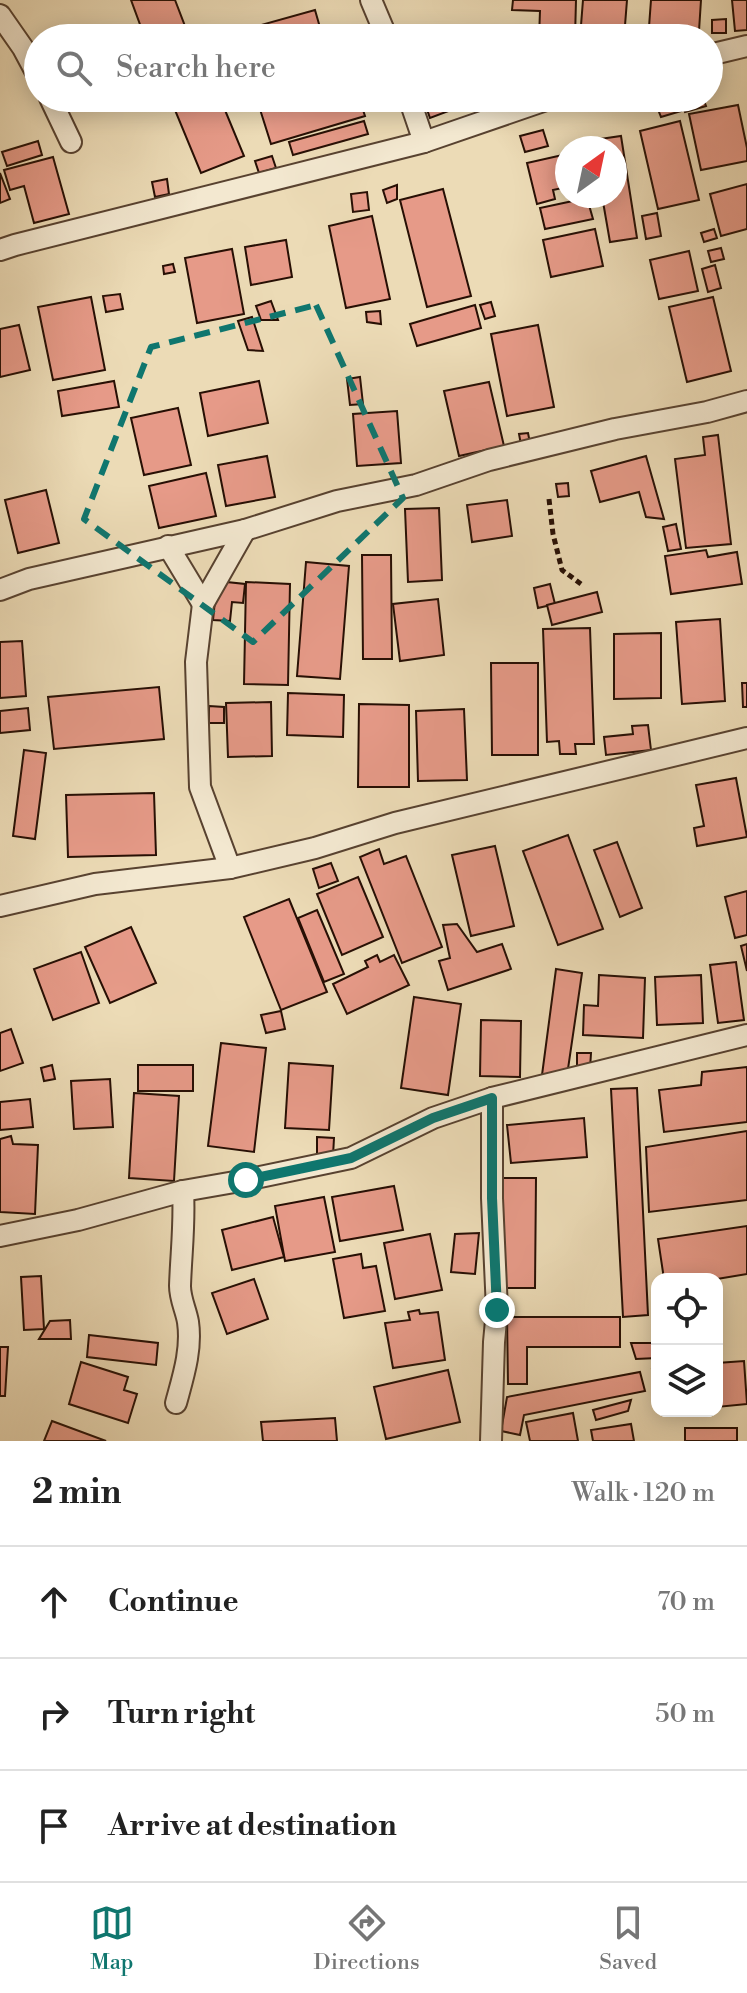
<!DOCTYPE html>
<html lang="en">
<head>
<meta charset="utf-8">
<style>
	:root { --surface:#fff; --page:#f2f2f2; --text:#222; --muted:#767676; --line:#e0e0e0; --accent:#0f766e }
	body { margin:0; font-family:"Libre Bodoni",serif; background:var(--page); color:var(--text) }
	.controls { position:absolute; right:24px; bottom:24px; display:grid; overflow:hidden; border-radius:16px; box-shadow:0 4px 20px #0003 }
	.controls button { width:72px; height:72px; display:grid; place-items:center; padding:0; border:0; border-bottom:2px solid var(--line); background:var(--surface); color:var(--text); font:40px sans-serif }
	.compass { position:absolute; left:555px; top:136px; width:72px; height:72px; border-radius:50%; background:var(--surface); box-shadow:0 4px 20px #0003; rotate:33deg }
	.stop { position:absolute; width:24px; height:24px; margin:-18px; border:6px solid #0f766e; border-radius:50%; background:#fff }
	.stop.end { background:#0f766e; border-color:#fff; box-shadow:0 2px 8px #0008 }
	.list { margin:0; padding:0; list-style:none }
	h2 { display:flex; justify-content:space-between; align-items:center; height:104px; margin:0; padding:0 32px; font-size:34px }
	h2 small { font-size:26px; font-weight:400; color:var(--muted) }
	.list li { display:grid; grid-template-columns:52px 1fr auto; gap:24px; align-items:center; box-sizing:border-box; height:112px; padding:0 32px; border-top:2px solid var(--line) }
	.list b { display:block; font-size:30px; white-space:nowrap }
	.list em { font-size:26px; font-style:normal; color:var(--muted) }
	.icon { flex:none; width:44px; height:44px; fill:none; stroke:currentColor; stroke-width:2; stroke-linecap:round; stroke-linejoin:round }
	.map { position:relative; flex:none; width:747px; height:1441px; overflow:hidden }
	.search { position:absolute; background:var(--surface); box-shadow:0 4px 20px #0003; left:24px; right:24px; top:24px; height:88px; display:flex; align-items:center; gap:20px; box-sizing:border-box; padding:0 28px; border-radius:44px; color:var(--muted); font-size:30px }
	.sheet { height:440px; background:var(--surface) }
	nav { display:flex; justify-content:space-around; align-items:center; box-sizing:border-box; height:112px; border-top:2px solid var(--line); background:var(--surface); font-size:22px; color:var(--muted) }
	nav a { display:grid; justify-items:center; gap:4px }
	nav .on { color:var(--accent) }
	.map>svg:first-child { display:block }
	.building { fill:#e69a88; stroke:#270f04; stroke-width:2 }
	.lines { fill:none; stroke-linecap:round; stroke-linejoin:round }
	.minor-casing { stroke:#584230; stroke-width:24 }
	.path { stroke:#270f04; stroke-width:5; stroke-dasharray:6 4; stroke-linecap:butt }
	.minor { stroke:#f3e8d0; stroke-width:20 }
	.route { stroke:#0f766e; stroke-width:10 }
	.marked { fill:none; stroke:#0f766e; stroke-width:6; stroke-dasharray:16 10; stroke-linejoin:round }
</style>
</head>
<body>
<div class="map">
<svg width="747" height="1441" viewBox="0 0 747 1441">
	<rect width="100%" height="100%" fill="#ecdbb6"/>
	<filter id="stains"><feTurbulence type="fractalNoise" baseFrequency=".0025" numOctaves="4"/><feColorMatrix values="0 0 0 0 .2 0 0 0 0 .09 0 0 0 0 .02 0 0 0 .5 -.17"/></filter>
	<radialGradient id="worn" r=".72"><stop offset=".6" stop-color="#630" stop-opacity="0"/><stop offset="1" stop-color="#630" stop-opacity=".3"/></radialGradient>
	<g class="building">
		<path d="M131,0H175L188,34L176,38H145Z"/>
		<path d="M513,0H576L575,38H539L540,11L512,10Z"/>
		<path d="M583,0H627L624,38H580Z"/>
		<path d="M651,0H701L699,31L649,27Z"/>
		<path d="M732,0H747V30L735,31Z"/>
		<path d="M315,10L323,38H215Z"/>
		<path d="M726,19V33H712V20Z"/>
		<path d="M170,98H220L244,156L201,173Z"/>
		<path d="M274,98H359L365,116L271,144L258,103Z"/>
		<path d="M423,98H459L462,106L430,118Z"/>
		<path d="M658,98H677L681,111L661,117L654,99Z"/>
		<path d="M681,98H703L706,106L685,112Z"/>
		<path d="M738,105L747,148V161L701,170L689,114Z"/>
		<path d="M364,121L368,134L293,155L289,142Z"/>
		<path d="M680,121L699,200L658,209L640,131Z"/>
		<path d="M543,130L548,146L525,152L520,136Z"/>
		<path d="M621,136L637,238L610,242L602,196H615V148H594L593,140Z"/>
		<path d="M38,141L42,155L7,166L2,152Z"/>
		<path d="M567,154V187L553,190L555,199L537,204L527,163Z"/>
		<path d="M272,156L276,168L259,173L255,161Z"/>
		<path d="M53,157L69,214L34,223L24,186L10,190L4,170Z"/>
		<path d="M0,173L10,199L0,203Z"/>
		<path d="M167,179L169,194L155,197L152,182Z"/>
		<path d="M747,184V229L721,236L710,194Z"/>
		<path d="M397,185V199L387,203L383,190Z"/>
		<path d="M443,189L471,296L427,307L400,200Z"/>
		<path d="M367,192L369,210L353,212L351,194Z"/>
		<path d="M587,198L593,219L545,229L540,208Z"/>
		<path d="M657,213L661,236L646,239L642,216Z"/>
		<path d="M372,216L390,299L346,308L329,226Z"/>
		<path d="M595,229L603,266L551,277L543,240Z"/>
		<path d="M714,229L717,238L704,242L701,233Z"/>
		<path d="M286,240L292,277L251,285L245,247Z"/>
		<path d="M721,248L724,259L711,262L708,251Z"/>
		<path d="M232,249L244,314L197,323L185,258Z"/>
		<path d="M689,251L698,291L659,299L650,260Z"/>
		<path d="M173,264L175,272L164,274L163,266Z"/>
		<path d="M715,265L721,288L708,292L702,269Z"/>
		<path d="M120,294L123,309L106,312L103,296Z"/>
		<path d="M91,297L105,370L53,380L38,307Z"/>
		<path d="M713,297L731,371L687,382L669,307Z"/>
		<path d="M271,301L278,320H261L256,306Z"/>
		<path d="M491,302L495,316L485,319L480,305Z"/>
		<path d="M475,305L481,328L417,346L410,324Z"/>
		<path d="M380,311L381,324L367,322L366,312Z"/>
		<path d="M252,317L263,351L248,350L238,321Z"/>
		<path d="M19,325L30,370L0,377V329Z"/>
		<path d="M538,325L554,407L507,416L491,334Z"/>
		<path d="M360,377L363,404L350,405L347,379Z"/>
		<path d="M114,381L119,407L62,416L58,391Z"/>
		<path d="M259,381L268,423L208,436L200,393Z"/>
		<path d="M489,382L504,446L459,456L444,391Z"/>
		<path d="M178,408L191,465L144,475L131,418Z"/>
		<path d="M397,411L401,463L357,466L353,414Z"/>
		<path d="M528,433L530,443L521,445L519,434Z"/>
		<path d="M718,435L731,544L686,548L675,459L705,455L703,437Z"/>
		<path d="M267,456L275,497L226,506L218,465Z"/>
		<path d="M646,456L664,519L646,517L639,492L600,502L591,471Z"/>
		<path d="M206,473L216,516L159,528L149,486Z"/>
		<path d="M568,483L569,496L558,497L556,484Z"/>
		<path d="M46,490L59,543L18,553L5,500Z"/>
		<path d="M507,500L512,536L472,542L467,505Z"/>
		<path d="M439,508L442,580L408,582L405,509Z"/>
		<path d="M676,524L681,549L668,551L663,527Z"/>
		<path d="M706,550L708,557L737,552L742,584L671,594L665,556Z"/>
		<path d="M362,555H391L392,659H363Z"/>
		<path d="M306,562L349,566L340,679L297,676Z"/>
		<path d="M217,581L245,584L243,603L232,602L230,621L213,620Z"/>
		<path d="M246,582L290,584L288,685L244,684Z"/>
		<path d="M550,584L555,604L538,608L534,588Z"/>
		<path d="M597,592L602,612L552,625L547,605Z"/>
		<path d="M438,599L444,655L400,661L393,604Z"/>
		<path d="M720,619L725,701L682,704L676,622Z"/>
		<path d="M590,628L594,744H575L576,754H560L559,741L547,742L543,629Z"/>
		<path d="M661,633V698L614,699V634Z"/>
		<path d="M22,641L26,696L0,698V642Z"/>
		<path d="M491,663H538V755H492Z"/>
		<path d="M742,683H747V707H743Z"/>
		<path d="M159,687L164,739L54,749L48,697Z"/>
		<path d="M288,693L344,695L343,737L287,735Z"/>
		<path d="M271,702L272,756L228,757L226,703Z"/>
		<path d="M359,704L409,705V787H358Z"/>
		<path d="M209,706L224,707V723H209Z"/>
		<path d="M28,708L30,730L0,733V711Z"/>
		<path d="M464,709L467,780L418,781L416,711Z"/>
		<path d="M648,725L651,750L606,755L604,737L633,734L632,726Z"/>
		<path d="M24,750L46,753L35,839L13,836Z"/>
		<path d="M736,778L747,837L697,846L694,828L704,826L696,785Z"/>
		<path d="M154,793L156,855L68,857L66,795Z"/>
		<path d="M568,835L603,929L558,945L523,851Z"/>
		<path d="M617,842L642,908L620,917L594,850Z"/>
		<path d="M495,846L514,926L471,936L452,855Z"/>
		<path d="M379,849L384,864L406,856L442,947L402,963L360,857Z"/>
		<path d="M331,863L338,881L319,888L313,869Z"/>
		<path d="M358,877L383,937L342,955L317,894Z"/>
		<path d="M747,891V935L735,938L725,897Z"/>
		<path d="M289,899L327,992L281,1010L244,917Z"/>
		<path d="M317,910L344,974L324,982L298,918Z"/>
		<path d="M457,924L477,952L502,944L511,969L448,990L439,961L450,958L443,925Z"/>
		<path d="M131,927L156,983L110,1003L85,947Z"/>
		<path d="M747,944V971L741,946Z"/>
		<path d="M81,952L99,1003L53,1020L34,969Z"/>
		<path d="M377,955L380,962L394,955L409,985L347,1014L333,984L368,967L365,961Z"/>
		<path d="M736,962L744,1020L718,1023L710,965Z"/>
		<path d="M556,969L582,973L568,1069L542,1075Z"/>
		<path d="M599,975L645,978L643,1038L583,1035L584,1005L598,1006Z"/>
		<path d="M701,975L703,1023L657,1025L655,977Z"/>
		<path d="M414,997L461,1004L448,1095L401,1088Z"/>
		<path d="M281,1011L285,1029L266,1033L261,1015Z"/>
		<path d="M481,1020L521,1021L520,1077L480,1076Z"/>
		<path d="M11,1029L23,1063L0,1071V1033Z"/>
		<path d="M221,1043L266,1048L254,1152L208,1146Z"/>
		<path d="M577,1053H591L590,1069H577Z"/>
		<path d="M289,1063L333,1066L329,1130L285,1128Z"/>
		<path d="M52,1065L55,1079L44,1081L41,1068Z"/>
		<rect x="138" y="1065" width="55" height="26"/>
		<path d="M747,1067V1122L664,1132L659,1090L701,1085L702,1072Z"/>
		<path d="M110,1079L113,1127L74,1129L71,1081Z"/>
		<path d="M637,1088L648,1315L623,1317L611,1089Z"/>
		<path d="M134,1093L179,1096L174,1181L129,1178Z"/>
		<path d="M30,1099L33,1127L0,1130V1102Z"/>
		<path d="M584,1118L587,1157L511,1163L507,1125Z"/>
		<path d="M747,1131V1200L649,1212L646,1147Z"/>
		<path d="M11,1136L13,1144L38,1145L35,1214L0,1212V1139Z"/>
		<path d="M317,1137L334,1138L333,1156L317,1155Z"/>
		<path d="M503,1178H536L535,1288H503Z"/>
		<path d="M394,1186L403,1230L340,1241L332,1197Z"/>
		<path d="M324,1197L335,1252L285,1261L275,1206Z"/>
		<path d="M273,1217L284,1257L232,1270L222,1230Z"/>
		<path d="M747,1226V1274L717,1279H664L658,1239Z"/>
		<path d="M479,1233L475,1274L451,1272L455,1234Z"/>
		<path d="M430,1234L442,1290L395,1299L384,1243Z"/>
		<path d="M361,1254L363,1268L376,1266L385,1311L344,1318L333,1259Z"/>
		<path d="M41,1276L44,1329L24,1330L21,1277Z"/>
		<path d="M254,1279L268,1319L227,1334L212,1293Z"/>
		<path d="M419,1310L420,1314L438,1312L445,1360L393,1368L385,1323L410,1320L408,1312Z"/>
		<path d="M507,1317H620V1347H527V1384H508Z"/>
		<path d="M70,1320L71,1339H39L50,1321Z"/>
		<path d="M89,1335L158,1343L156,1365L87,1357Z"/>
		<path d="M631,1343H657V1358L636,1359Z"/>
		<path d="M0,1347H8L5,1396H0Z"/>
		<path d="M744,1361L747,1404L717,1407V1363Z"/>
		<path d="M81,1362L128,1377L124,1390L137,1394L128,1423L69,1404Z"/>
		<path d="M652,1369H657V1411H672L657,1412Z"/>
		<path d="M448,1370L460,1422L386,1439L374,1387Z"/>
		<path d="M640,1372L645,1391L524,1415L520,1435L501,1431L507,1397Z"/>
		<path d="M631,1400L628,1411L596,1420L593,1410Z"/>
		<path d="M573,1413L578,1441H530L526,1422Z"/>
		<path d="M335,1418L337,1441H263L261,1422Z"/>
		<path d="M52,1421L106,1441H44Z"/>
		<path d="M631,1424L634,1441H593L591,1430Z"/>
		<rect x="685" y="1428" width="52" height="13"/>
	</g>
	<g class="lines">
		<defs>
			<g id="minor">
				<path d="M371,0L387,38"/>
				<path d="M0,15L23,48L38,76"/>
				<path d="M709,55L747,46"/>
				<path d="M50,98L71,142"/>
				<path d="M409,98L424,142"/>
				<path d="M0,250L15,245L424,142L552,98"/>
				<path d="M168,546L203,604"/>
				<path d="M0,590L29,579L245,530L337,501L416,485L489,460L615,429L707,412L747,401"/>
				<path d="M230,868L200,787L196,662L203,604L245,530"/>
				<path d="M0,906L95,884L230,868L315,848L395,823L747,738"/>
				<path d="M0,1236L78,1220L183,1191L246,1180L351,1158L433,1118L492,1098L747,1035"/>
				<path d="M176,1403C183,1377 192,1350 188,1322C186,1310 180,1299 180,1286C181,1254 185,1223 183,1191"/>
				<path d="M491,1441L494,1342L497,1310L492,1198V1098"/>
			</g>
		</defs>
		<use href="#minor" class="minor-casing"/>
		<path class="path" d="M549,499L553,534L562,570L581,584"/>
		<use href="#minor" class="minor"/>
	</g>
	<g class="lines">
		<path class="route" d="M246,1180L351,1158L433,1118L492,1098V1198L497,1310"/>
	</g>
	<path class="marked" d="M316,305L403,498L253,642L84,519L151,347Z"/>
	<rect width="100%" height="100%" filter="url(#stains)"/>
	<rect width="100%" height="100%" fill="url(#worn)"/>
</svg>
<div class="controls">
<button><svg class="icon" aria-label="locate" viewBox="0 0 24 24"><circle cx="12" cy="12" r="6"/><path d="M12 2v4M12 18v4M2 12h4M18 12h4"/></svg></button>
<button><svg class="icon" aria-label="layers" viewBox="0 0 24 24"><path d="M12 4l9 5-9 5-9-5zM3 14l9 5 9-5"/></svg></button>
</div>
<svg class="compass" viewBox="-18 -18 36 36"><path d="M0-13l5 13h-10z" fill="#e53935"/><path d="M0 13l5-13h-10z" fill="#767676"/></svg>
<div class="stop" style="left:246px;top:1180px"></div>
<div class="stop end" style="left:497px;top:1310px"></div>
<div class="search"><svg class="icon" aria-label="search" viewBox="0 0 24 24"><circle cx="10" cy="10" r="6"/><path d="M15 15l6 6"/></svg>Search here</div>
</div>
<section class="sheet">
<h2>2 min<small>Walk · 120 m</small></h2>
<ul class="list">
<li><svg class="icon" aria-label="ahead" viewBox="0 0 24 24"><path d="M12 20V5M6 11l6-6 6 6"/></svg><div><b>Continue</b></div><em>70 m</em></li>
<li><svg class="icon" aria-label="right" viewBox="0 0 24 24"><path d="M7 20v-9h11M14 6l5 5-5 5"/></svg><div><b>Turn right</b></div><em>50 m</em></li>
<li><svg class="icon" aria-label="arrive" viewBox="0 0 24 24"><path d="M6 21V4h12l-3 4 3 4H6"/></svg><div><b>Arrive at destination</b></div></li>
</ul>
</section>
<nav>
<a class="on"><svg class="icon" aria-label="map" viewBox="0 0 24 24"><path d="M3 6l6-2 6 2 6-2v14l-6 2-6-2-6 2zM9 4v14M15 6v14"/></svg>Map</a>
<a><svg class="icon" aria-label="directions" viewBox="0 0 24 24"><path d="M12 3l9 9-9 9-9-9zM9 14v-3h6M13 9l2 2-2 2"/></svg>Directions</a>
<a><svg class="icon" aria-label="saved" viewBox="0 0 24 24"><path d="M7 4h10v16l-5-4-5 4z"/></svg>Saved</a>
</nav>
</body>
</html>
